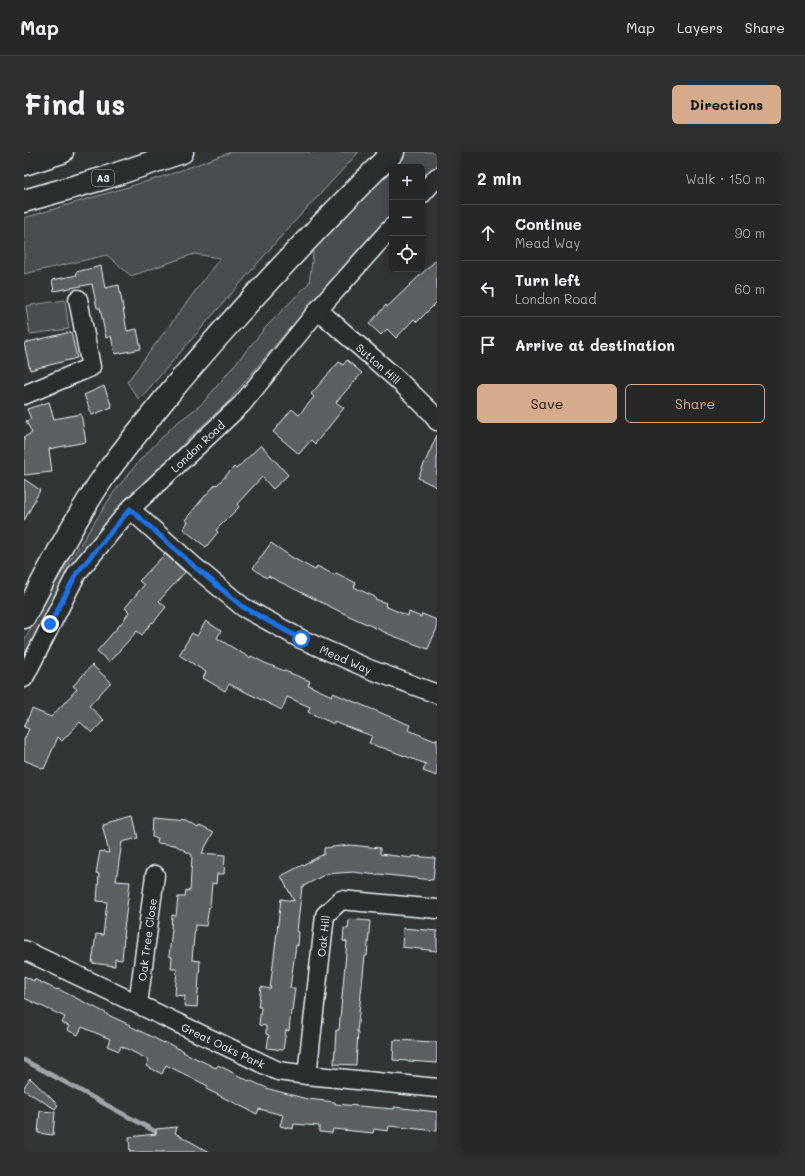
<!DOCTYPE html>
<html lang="en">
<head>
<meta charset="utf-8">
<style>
	:root { --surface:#262828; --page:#2e3030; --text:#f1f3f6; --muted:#a4a6a8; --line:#424445; --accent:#d6ab8b }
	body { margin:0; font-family:Mali,sans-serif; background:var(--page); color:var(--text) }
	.controls { position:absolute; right:12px; top:12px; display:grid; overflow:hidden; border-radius:6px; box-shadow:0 2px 10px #0003 }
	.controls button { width:36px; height:36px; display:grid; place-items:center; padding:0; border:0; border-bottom:1px solid var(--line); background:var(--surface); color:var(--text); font:20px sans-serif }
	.stop { position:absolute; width:12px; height:12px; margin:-9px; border:3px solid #1a73e8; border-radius:50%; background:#fff }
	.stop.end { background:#1a73e8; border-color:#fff; box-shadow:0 1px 4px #0008 }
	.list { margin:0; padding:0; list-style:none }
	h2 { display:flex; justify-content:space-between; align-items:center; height:52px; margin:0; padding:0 16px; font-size:17px }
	h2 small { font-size:13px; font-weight:400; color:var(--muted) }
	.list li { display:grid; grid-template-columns:26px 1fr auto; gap:12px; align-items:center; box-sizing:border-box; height:56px; padding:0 16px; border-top:1px solid var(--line) }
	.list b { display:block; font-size:15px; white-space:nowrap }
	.list p { margin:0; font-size:13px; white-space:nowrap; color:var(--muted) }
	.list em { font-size:13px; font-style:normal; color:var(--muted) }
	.actions { display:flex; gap:8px; padding:12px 16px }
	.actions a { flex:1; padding:9px 0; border:1px solid var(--accent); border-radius:6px; text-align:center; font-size:14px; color:var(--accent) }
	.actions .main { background:var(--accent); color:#111 }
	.icon { flex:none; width:22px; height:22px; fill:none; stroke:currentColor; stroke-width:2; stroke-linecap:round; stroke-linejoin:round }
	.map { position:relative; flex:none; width:413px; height:1000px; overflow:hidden; border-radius:6px }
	header { display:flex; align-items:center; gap:24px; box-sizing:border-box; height:56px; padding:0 20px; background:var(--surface); border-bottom:1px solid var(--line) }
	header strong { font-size:19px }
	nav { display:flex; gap:22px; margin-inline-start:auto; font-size:14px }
	.intro { display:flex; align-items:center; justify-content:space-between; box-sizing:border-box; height:96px; padding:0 24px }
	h1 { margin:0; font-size:28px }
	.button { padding:10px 18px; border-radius:6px; background:var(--accent); color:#111; font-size:14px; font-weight:700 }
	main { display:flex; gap:24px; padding:0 24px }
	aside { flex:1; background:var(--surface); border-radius:6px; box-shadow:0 2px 10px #0003 }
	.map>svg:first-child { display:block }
	.green { fill:#494d4f; stroke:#989fa4 }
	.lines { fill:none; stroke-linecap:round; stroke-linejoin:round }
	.stream { stroke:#9fa5aa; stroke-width:4.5 }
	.building { fill:#5c6063; stroke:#e8f1f8 }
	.minor-casing { stroke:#e8f1f8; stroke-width:21 }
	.trunk-casing { stroke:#e8f1f8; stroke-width:25 }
	.minor { stroke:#2a2d2e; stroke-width:18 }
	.trunk { stroke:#2a2d2e; stroke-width:22 }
	.route { stroke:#1a73e8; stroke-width:5 }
	.labels { text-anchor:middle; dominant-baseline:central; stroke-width:3; stroke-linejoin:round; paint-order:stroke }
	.shield { fill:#2a2d2e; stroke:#afb6bb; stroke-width:1 }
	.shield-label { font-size:10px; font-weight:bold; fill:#e8f1f8 }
	.street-label { font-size:11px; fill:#e8f1f8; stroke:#2a2d2e }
</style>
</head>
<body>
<header>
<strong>Map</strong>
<nav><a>Map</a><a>Layers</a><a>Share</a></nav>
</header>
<div class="intro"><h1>Find us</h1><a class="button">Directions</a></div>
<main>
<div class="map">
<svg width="413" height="1000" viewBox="0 0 413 1000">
	<rect width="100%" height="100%" fill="#323536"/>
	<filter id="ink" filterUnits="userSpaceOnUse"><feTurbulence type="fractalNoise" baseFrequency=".025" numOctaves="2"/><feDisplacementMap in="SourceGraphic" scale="8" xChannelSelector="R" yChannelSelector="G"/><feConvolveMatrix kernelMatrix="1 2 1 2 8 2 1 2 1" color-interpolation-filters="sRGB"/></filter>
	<g filter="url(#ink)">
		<g class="green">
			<path d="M207,0H335L260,81L115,248L103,230L196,106L170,102L107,124L83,103L0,122V66L144,23Z"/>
			<path d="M382,0H413V18L398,35V15H368V68L265,177L203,251L169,282L118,335L0,510V488L30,433L90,340L116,308L150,273L178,252L242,175L285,131L291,88L333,46Z"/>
			<path d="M41,148L45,177L6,182L2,154Z"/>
		</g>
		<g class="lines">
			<path class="stream" d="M0,908L136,982"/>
		</g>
		<g class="building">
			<path d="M413,107V150L393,170L390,167L372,186L363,177L357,183L345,172L362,153L363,155Z"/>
			<path d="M77,114L81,136L95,133L103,179L113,177L117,197L91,202L87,184L82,186L76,156H73L68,132L30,139L28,128L53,123L52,120Z"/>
			<path d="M47,180L53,206L6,218L0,191Z"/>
			<path d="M323,208L338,221L312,250L320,256L291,292L287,288L275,302L249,280L268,257L275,263L290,245L287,242L315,210L319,213Z"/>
			<path d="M80,234L88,255L68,263L60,243Z"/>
			<path d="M25,250L30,267L57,262L62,290L25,297L28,320L0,323V285L8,281L2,269L7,267L3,257Z"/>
			<path d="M413,283V335L394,326Z"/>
			<path d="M237,293L264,323L249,337L238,325L213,352L215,355L192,378L194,380L182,395L159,377L164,370L161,368L180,345L192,332L193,333L210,315L212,317Z"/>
			<path d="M0,327L16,338L0,369Z"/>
			<path d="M247,391L269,406L291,418L293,414L311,423L312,421L332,431L330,435L351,445V447L362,451L361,454L384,464L385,460L397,465L398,462L413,468V476L404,497L367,483L323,463L244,424L242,426L229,416Z"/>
			<path d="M141,402L161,420L135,449L142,455L129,471L128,470L118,483L113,479L85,510L73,499L100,468L105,460L101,456L120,433L115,429Z"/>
			<path d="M182,469L197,479L193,486L226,506L227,504L243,512L286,529L284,533L308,544L309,541L386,573L384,578L411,589L413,587V624L399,619L402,612L357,595V596L345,591L348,584L310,570V572L284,560L286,555L263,545L258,558L205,532L201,539L179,526L182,520L155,503L168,481L173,484Z"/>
			<path d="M68,513L87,530L65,554L80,568L68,581L56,570L38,589L34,585L20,617L0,608V588L5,577L0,575L8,557L27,565L53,537L49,534Z"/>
			<path d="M109,664L114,686L98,690L92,729L106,730L99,785H100L98,808L91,807V814L68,811L72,782L79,783L83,750L73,749L75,722L72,721L76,699L85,701L78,672Z"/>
			<path d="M129,666L163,669L174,676L175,674L189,681L178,701L201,703L200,722H193L192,732L188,731L186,755H185L182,774L171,773L168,808L176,809L173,855L160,854L161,844L151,843L153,817H147L148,805L145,804L148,777L147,776L148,763L152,764L154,745H161L162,738L166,739L168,703L151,693L133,691L134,686L128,685Z"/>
			<path d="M326,693L356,696V702L388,706V704L411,706L409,728L354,722L353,723L329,720L302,722L278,735L273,779L275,780L274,794L272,793L266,836H271L268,859H267L265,879L262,878L259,898L243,896L245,883L242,882V874L235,873L237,855H234L237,835L246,837L257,747L270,749L257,724L300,702V696Z"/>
			<path d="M325,767L346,769L343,804H341L333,880H334L332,913L310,912L312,878H315L323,790L319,789L320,776L324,777Z"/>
			<path d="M379,776L413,779V799L378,795Z"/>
			<path d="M0,824L10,829V827L33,838L34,837L82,861V862L106,873V874L140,891V890L160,899L159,900L192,916L194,913L225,929V928L245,937L283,947L311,950V952L370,957V955L413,960V979L365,974L364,979L350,977L349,981L309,977L308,981L295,980V974L270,972L269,977L256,974L259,963L235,957L233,962L182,937L184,934L142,913L138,922L122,914L125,908L97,894L95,899L83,894L86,887L58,875L54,883L43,878L45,874L38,871L41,865L0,846Z"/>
			<path d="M370,888L413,890V911L369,908Z"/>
			<path d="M6,926L34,953L31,957L0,938V935Z"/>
			<path d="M16,959L31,960L29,983L14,981Z"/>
			<path d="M153,975L151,981L185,1000H106L105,985L132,982V977Z"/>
		</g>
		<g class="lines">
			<defs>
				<g id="minor">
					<path d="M398,42L413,25"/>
					<path id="s1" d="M294,158L374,228L409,262L413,269"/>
					<path d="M0,243L67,215L54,147"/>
					<path id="s2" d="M106,357L171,415L219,455L277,487L345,517L413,542"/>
					<path id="s3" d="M0,526L53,421L106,357L218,252L294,158L368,75"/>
					<path id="s4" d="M0,798L254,919L283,923L413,936"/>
					<path id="s5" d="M114,852L131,723"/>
					<path id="s6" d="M283,923L301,763L317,748L413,757"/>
				</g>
				<g id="trunk">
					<path d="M0,12L38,0"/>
					<path d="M0,49L81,26L158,0"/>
					<path d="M0,465C25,417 50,368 81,323C99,298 119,274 139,249C210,162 289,80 369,0"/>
				</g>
			</defs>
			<use href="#minor" class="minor-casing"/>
			<use href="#trunk" class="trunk-casing"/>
			<use href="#minor" class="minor"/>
			<use href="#trunk" class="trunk"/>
		</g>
	</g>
	<g class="lines" filter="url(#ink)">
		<path class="route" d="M26,472L53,421L106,357L171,415L219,455L277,487"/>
	</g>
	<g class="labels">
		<rect class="shield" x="68" y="18" width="22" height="16" rx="3"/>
		<g class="shield-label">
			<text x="79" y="26">A3</text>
		</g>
		<g class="street-label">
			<text stroke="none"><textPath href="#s1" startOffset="81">Sutton Hill</textPath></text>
			<text stroke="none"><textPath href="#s3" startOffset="293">London Road</textPath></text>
			<text stroke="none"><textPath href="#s2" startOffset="265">Mead Way</textPath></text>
			<text stroke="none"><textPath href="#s6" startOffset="140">Oak Hill</textPath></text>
			<text stroke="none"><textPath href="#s5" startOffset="65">Oak Tree Close</textPath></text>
			<text stroke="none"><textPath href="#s4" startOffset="221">Great Oaks Park</textPath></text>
		</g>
	</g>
</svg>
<div class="controls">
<button>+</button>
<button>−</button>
<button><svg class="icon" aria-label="locate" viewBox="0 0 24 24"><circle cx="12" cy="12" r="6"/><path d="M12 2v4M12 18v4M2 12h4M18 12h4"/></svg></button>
</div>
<div class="stop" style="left:277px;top:487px"></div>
<div class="stop end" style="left:26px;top:472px"></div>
</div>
<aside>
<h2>2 min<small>Walk · 150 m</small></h2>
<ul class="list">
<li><svg class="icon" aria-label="ahead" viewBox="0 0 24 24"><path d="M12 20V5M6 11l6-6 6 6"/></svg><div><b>Continue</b><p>Mead Way</p></div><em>90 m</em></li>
<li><svg class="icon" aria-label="left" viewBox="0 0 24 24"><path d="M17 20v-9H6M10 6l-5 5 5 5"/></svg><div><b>Turn left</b><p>London Road</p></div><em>60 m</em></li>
<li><svg class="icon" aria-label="arrive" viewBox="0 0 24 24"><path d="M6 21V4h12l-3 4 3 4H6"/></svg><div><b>Arrive at destination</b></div></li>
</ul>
<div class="actions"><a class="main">Save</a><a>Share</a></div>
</aside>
</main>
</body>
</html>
